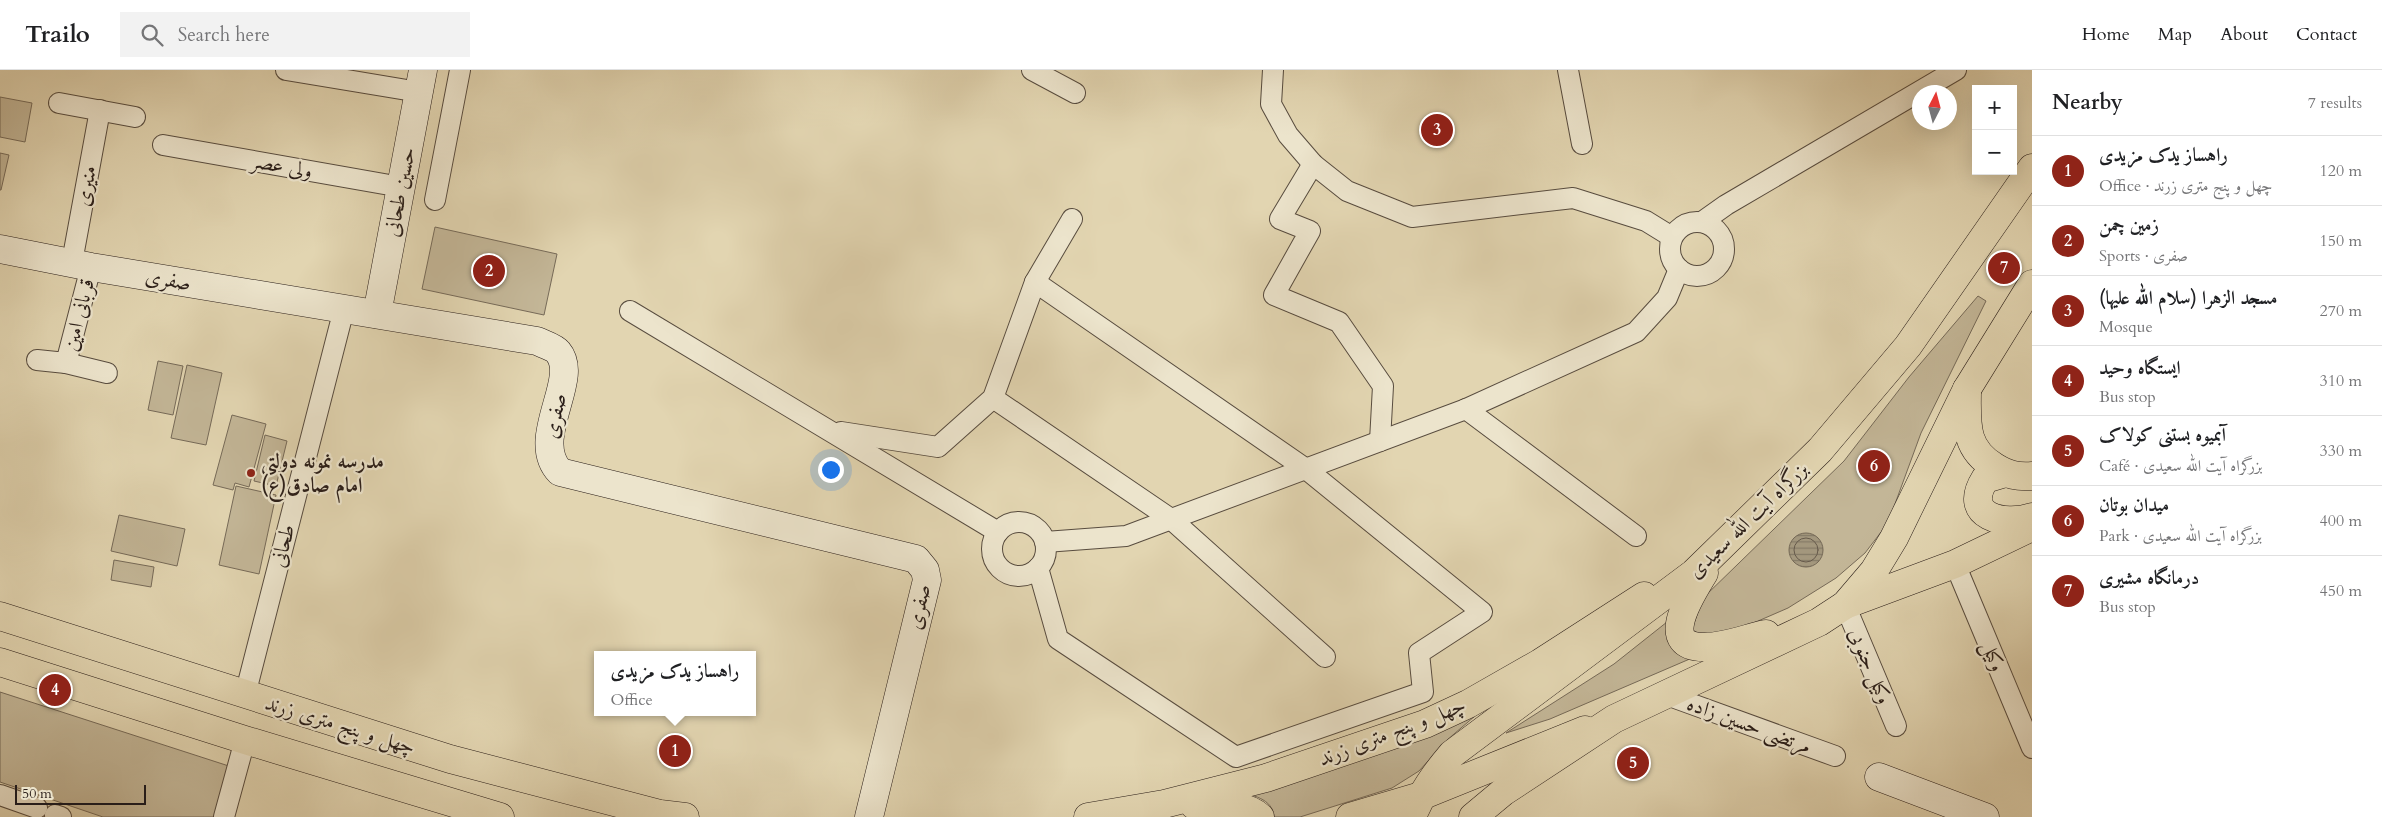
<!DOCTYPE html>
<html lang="en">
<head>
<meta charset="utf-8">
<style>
	:root { --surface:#fff; --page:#f2f2f2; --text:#202124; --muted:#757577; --line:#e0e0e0; --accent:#8f2418 }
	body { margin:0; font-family:Cardo,Amiri,serif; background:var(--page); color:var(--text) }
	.controls { position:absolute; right:15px; top:15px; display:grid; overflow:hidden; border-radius:0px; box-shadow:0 5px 20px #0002 }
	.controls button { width:45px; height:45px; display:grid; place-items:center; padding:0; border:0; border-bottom:1px solid var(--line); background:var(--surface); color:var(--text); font:25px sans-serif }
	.compass { position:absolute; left:1912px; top:15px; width:45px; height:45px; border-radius:50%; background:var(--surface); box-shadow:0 5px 20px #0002; rotate:6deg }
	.scale { position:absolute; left:15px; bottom:12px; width:131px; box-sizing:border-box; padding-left:5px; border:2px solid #2a1e19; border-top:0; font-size:14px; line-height:18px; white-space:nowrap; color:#2a1e19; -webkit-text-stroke:4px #ece4cc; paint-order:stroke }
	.you { position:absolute; left:830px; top:399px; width:18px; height:18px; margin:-12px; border:4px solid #fff; border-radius:50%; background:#1a73e8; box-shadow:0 0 0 8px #1a73e833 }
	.badge { display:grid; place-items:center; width:32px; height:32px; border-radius:50%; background:var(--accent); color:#fff; font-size:16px; font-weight:700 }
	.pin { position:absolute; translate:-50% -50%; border:2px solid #fff; box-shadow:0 1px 5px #0006 }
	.popup { position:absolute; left:594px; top:581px; width:162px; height:65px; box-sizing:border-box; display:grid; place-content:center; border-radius:0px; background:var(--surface); filter:drop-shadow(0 1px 4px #0005); font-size:16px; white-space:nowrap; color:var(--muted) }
	.popup b { font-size:19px; color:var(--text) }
	.popup::after { content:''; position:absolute; left:50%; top:100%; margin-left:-10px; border:10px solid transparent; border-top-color:var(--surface) }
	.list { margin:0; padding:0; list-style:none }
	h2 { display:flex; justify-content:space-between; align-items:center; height:65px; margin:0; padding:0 20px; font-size:21px }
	h2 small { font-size:16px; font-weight:400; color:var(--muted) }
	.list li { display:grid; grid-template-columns:32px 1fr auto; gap:15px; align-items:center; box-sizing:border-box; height:70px; padding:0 20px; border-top:1px solid var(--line) }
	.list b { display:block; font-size:19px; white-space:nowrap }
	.list p { margin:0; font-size:16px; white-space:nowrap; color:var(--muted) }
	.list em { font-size:16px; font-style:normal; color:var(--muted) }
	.icon { flex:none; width:28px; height:28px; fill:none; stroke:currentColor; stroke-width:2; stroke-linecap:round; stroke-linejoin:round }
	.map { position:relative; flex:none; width:2032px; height:747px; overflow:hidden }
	header { display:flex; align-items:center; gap:30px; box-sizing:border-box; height:70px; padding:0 25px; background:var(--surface); border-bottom:1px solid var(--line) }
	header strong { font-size:24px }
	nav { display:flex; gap:28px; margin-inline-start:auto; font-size:18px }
	.search { width:350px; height:45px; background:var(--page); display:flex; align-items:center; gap:12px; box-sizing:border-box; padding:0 18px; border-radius:0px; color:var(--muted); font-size:19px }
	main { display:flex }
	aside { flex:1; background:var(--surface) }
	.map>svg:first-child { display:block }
	.green { fill:#c3b697; stroke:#766a58 }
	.water { fill:url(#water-rules); stroke:#736755 }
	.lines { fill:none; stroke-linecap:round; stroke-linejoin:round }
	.shore { stroke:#665a4b; stroke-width:1 }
	.street-casing { stroke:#584c3f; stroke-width:22 }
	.secondary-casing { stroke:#2a1e19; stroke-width:29 }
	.primary-casing { stroke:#2a1e19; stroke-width:29 }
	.highway-casing { stroke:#2a1e19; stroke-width:29 }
	.street { stroke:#ece4cc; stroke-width:20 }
	.secondary { stroke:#ece4cc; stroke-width:28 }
	.primary { stroke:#e2d5b1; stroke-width:28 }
	.highway { stroke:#e2d5b1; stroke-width:28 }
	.poi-dot { fill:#8f2418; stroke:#ece4cc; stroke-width:2 }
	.labels { text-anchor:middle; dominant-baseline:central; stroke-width:4.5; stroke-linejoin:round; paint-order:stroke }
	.street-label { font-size:21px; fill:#2a1e19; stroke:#ece4cc }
	.poi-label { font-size:21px; font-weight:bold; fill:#2a1e19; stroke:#ece4cc; text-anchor:start }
</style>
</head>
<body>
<header>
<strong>Trailo</strong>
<div class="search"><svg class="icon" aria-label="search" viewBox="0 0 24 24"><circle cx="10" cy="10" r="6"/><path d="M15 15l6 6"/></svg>Search here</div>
<nav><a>Home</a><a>Map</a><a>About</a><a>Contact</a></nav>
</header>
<main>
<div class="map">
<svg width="2032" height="747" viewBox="0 0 2032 747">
	<defs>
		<pattern id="water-rules" width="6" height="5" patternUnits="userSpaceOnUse" patternTransform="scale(1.25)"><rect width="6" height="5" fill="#a3977d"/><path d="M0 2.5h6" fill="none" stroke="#857b66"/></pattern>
	</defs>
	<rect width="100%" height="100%" fill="#e2d5b1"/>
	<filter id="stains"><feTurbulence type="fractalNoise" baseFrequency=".004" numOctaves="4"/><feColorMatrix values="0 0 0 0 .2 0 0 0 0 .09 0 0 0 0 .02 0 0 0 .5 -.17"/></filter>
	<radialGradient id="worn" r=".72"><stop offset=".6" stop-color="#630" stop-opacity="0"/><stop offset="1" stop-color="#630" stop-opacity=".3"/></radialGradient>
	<g class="green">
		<path d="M0,27L32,33L25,72L0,67Z"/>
		<path d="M0,83L9,85L1,120H0Z"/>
		<path d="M435,157L557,184L544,245L422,219Z"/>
		<path d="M1978,226L1986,231L1921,363L1888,453L1865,483L1836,508L1788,538L1719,568H1704L1692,559L1703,528L1844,391L1909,307Z"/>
		<path d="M158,291L183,296L173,345L148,340Z"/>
		<path d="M187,295L222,303L206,375L171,368Z"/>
		<path d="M232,345L266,354L249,417L235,413L233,420L213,415Z"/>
		<path d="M265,365L287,371L276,416L254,411Z"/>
		<path d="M236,416L276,425L259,504L219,495Z"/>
		<path d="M119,445L185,459L177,496L111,481Z"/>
		<path d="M114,490L154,497L151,517L111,510Z"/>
		<path d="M1667,552C1664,566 1668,571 1677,582L1699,585L1550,649L1506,663L1614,594Z"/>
		<path d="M0,622L235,698L218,747H103L0,712Z"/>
		<path d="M1489,634L1447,670L1419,701L1392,718L1300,747H1274C1273,728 1251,725 1236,721Z"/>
	</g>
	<circle class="water" cx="1806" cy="480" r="17"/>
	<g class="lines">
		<circle class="shore" cx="1806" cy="480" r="12"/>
		<defs>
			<g id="street">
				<path d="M286,0L419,22"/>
				<path d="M1032,0L1075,23"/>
				<path d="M1273,0L1271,34L1288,65L1313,94L1347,121L1412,147L1573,128L1646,151L1672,167"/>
				<path d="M1568,0L1582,74"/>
				<path d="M59,33L135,47"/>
				<path d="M163,75L401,117"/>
				<path d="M1313,94L1280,149L1310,161L1274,225L1339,252L1383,316L1380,371"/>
				<path d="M435,130L460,0"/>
				<circle cx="1697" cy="179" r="27"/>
				<path d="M1702,152L1726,135L1956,0"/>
				<path d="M72,192L100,40"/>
				<path d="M1035,212L1306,399L1482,542L1419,583L1423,622L1236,687L1058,569L1038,498"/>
				<path d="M630,241L998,462"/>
				<path d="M37,290L66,293L91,197"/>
				<path d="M66,293L107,303"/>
				<path d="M993,328L1171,449L1325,587"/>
				<path d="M1466,339L1636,466"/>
				<path d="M841,362L938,377L993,328L1035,212L1072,149"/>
				<circle cx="1019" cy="479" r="27"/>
				<path d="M1045,472L1126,466L1466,339L1636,262L1667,228L1679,199"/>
				<path d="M1955,494L2032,678"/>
				<path d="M1845,535L1896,656"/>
				<path d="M1664,624L1835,686"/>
				<path d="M245,625L344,239"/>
				<path d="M0,725L37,738"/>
				<path d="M55,745L61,747"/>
				<path d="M224,747L245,670"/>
			</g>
			<g id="secondary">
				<path d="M0,179L91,197L537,271C543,274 554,277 558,282C581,309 528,369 560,402L916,489L925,500L927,510L869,747"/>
				<path d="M377,244L423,0"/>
				<path d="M1879,707L1985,747"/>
			</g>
			<g id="primary">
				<path d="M1967,319C1967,352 1963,378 1995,397C2008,405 2017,407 2032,406"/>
				<path d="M2005,403L1985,409C1961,447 2004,456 2032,447"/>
				<path d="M1845,535L1955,494L2032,457"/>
				<path d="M0,546L450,689L660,744L685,747"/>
				<path d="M0,592L245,670L500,747"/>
				<path d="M1194,735C1215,736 1244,732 1260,747"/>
				<path d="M1088,747L1164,734L1266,708L1425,654L1468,634L1540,593L1644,526"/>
				<path d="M1350,747L1421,726L1585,660"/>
			</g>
			<g id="highway">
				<path d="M1704,503C1692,523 1655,578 1705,577C1725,577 1747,568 1766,564"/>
				<path d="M1412,747C1422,722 1435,704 1452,684L1694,503L1820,380L1908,276L2032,98"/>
				<path d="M1473,747L1503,722L1614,649L1819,552L1845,535L1874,501L1894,468L1967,319L2032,214"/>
			</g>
		</defs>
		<use href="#street" class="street-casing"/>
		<use href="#secondary" class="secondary-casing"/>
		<use href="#primary" class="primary-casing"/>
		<use href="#highway" class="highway-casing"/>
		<use href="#street" class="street"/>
		<use href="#secondary" class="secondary"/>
		<use href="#primary" class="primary"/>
		<use href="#highway" class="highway"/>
	</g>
	<circle class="poi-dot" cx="251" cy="403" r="5"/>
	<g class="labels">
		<g class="street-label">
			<text transform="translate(282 96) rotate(10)">ولی عصر</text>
			<text transform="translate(86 116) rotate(-80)">منیری</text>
			<text transform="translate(400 122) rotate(-79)">حسین طحانی</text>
			<text transform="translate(168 210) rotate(9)">صفری</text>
			<text transform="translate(79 245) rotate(-76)">قربانی امین</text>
			<text transform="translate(555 346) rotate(-79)">صفری</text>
			<text transform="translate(1748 450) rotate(-44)">بزرگراه آیت الله سعیدی</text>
			<text transform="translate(283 476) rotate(-76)">طحانی</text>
			<text transform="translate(919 537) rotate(-78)">صفری</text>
			<text transform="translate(1993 586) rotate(67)">وکیل</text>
			<text transform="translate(1870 596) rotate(67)">وکیل جنوبی</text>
			<text transform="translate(340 655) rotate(17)">چهل و پنج متری زرند</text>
			<text transform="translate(1749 655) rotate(20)">مرتضی حسین زاده</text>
			<text transform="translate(1392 662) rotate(-21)">چهل و پنج متری زرند</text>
		</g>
		<g class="poi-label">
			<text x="261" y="391">مدرسه نمونه دولتی<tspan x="261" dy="24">امام صادق(ع)</tspan></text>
		</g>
	</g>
	<rect width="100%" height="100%" filter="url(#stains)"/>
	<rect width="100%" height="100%" fill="url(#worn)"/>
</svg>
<div class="controls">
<button>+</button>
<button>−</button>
</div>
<svg class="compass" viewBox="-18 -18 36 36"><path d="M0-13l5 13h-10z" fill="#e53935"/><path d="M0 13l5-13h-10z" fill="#757577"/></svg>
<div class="scale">50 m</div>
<div class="you"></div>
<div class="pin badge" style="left:675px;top:681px">1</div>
<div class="popup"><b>راهساز یدک مزیدی</b>Office</div>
<div class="pin badge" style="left:489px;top:201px">2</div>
<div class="pin badge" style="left:1437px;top:60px">3</div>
<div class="pin badge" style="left:55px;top:620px">4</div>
<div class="pin badge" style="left:1633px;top:693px">5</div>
<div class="pin badge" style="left:1874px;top:396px">6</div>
<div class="pin badge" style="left:2004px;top:198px">7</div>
</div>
<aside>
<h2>Nearby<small>7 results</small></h2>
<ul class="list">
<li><span class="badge">1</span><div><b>راهساز یدک مزیدی</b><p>Office · چهل و پنج متری زرند</p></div><em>120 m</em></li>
<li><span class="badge">2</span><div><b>زمین چمن</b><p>Sports · صفری</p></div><em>150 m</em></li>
<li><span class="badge">3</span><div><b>مسجد الزهرا (سلام الله علیها)</b><p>Mosque</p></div><em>270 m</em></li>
<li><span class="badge">4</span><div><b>ایستگاه وحید</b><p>Bus stop</p></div><em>310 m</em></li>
<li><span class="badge">5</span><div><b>آبمیوه بستنی کولاک</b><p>Café · بزرگراه آیت الله سعیدی</p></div><em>330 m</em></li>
<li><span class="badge">6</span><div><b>میدان بوتان</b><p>Park · بزرگراه آیت الله سعیدی</p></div><em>400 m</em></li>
<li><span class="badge">7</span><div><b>درمانگاه مشیری</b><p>Bus stop</p></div><em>450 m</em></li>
</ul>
</aside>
</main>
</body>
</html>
